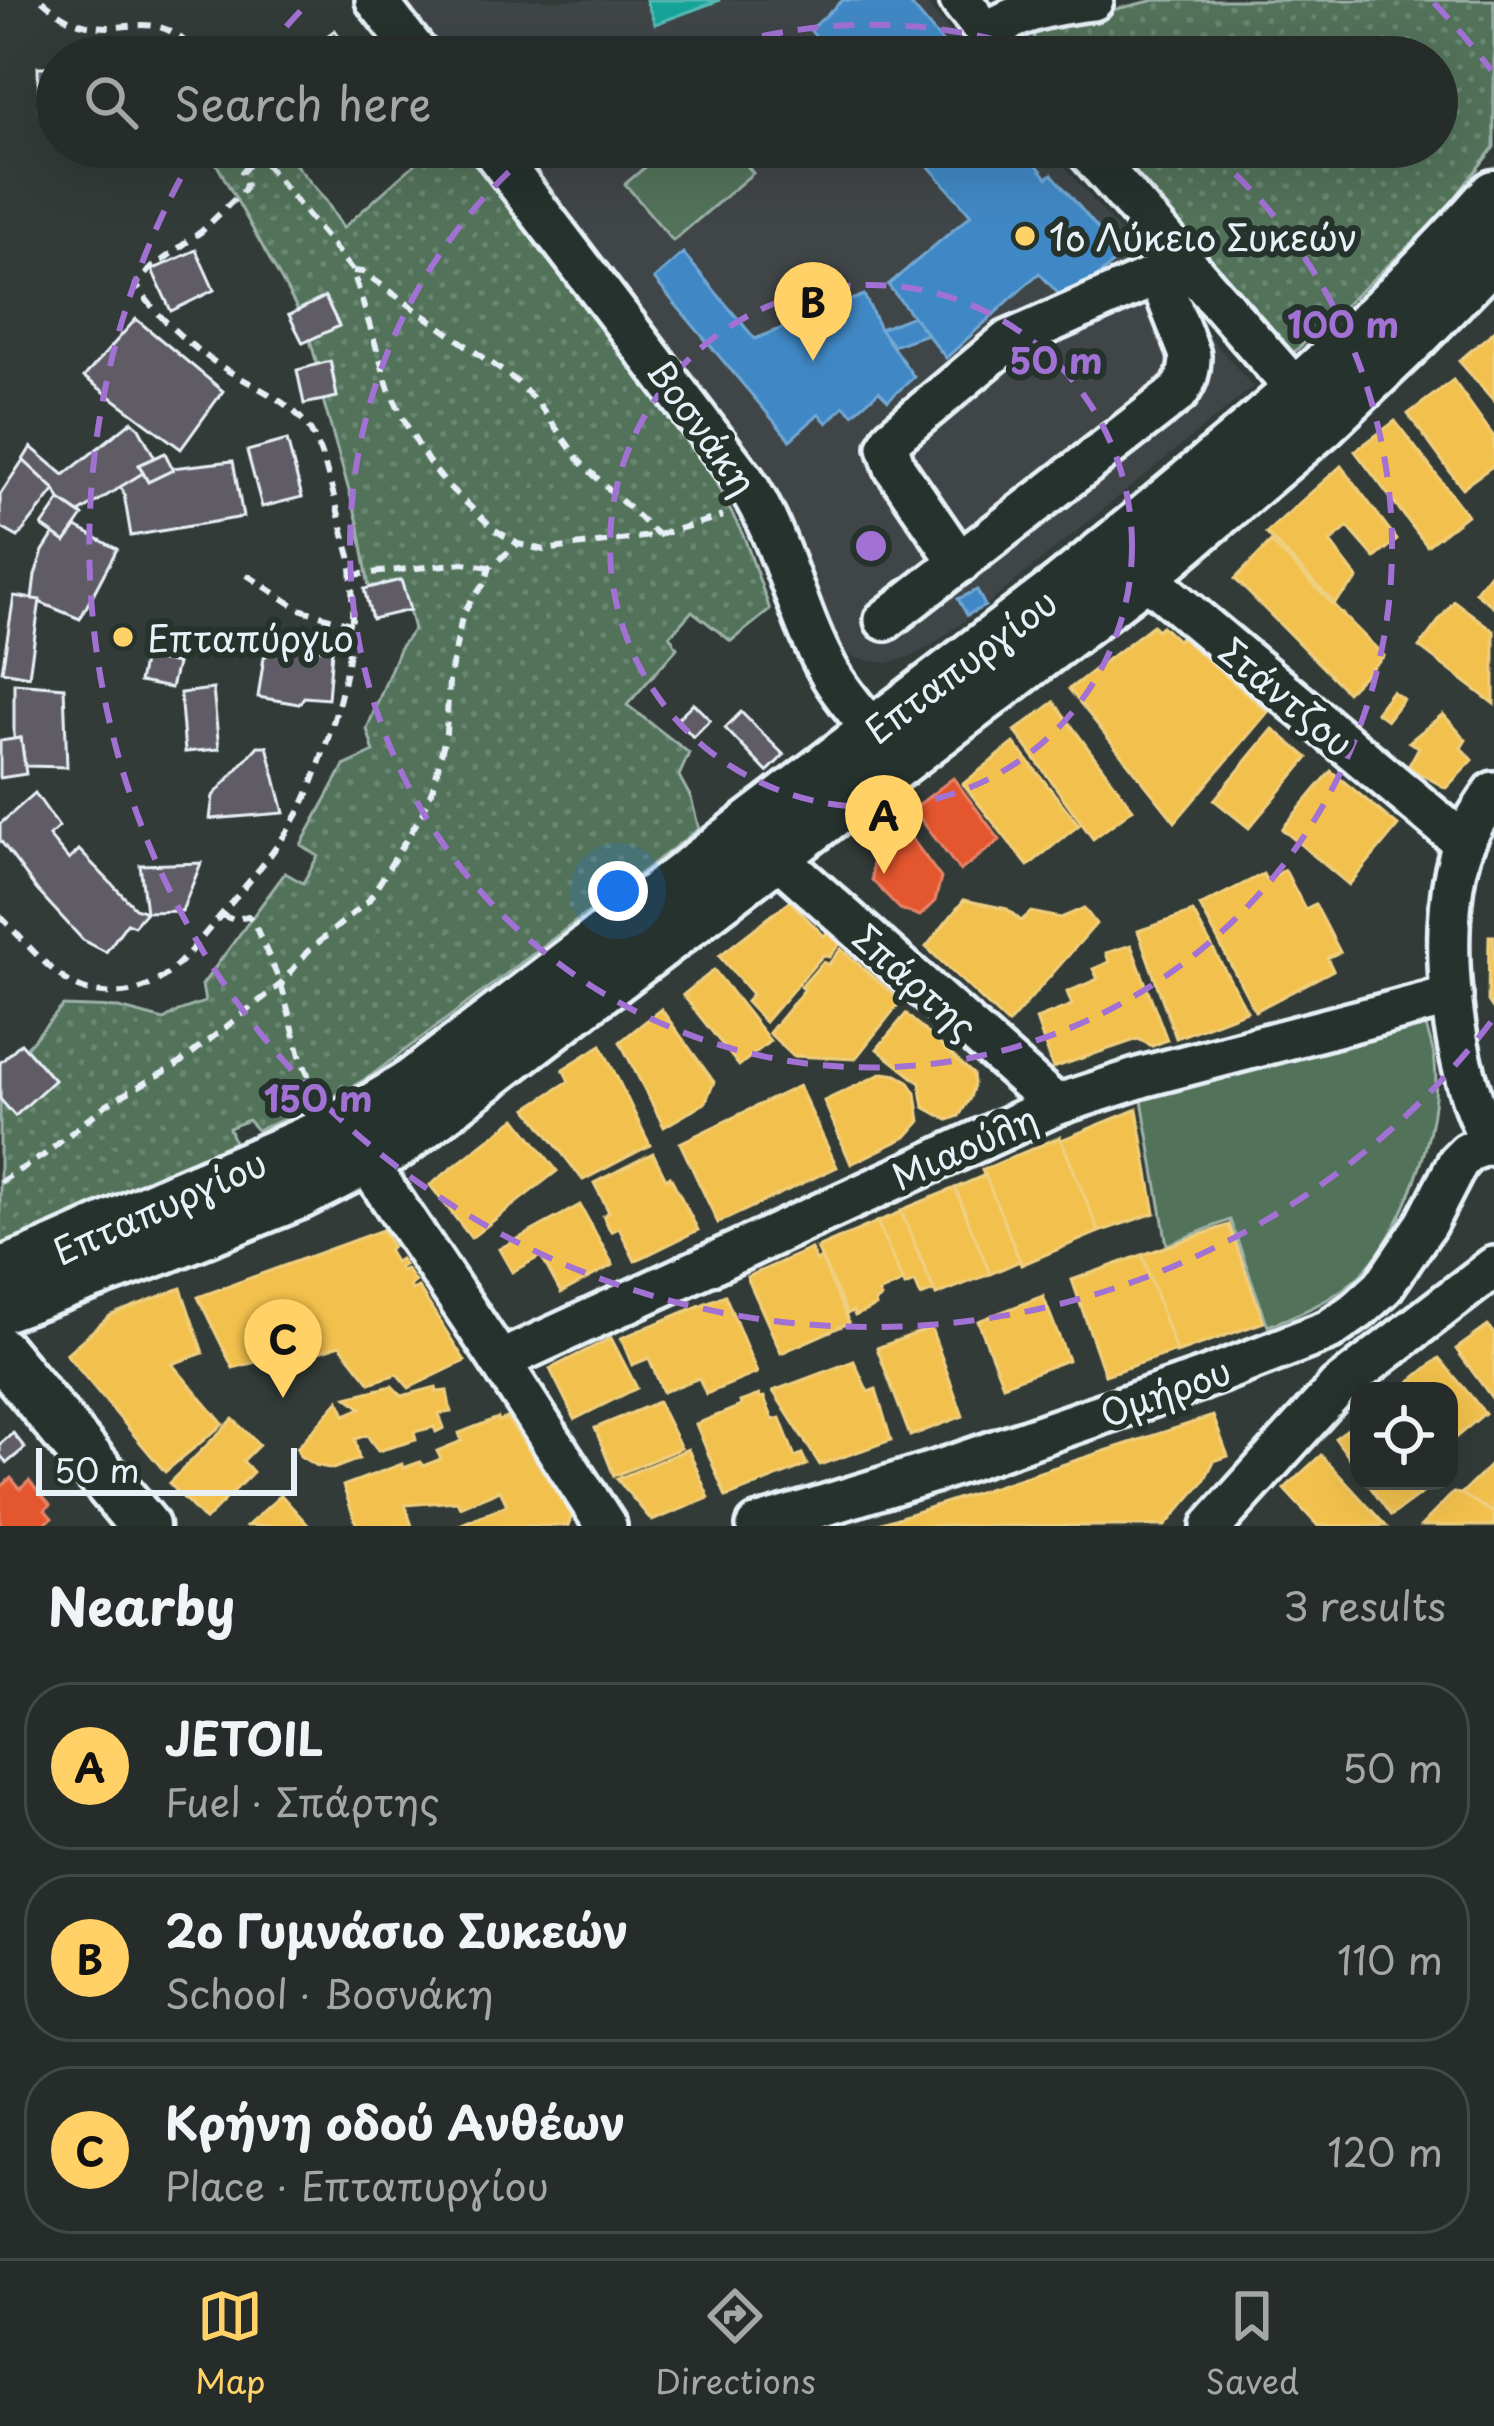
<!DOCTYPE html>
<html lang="en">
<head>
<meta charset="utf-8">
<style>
	:root { --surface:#262c2a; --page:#2e3432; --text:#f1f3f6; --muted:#a4a7a8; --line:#424847; --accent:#ffd166 }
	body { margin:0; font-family:"Playpen Sans",sans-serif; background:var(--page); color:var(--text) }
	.controls { position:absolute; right:36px; bottom:36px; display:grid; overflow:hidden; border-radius:24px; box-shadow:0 12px 48px #0002 }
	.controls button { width:108px; height:108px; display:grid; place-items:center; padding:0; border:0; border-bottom:3px solid var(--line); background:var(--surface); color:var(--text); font:60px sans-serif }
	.scale { position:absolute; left:36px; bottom:30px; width:261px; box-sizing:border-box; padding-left:12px; border:6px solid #e8f1f8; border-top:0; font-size:33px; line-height:42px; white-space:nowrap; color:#e8f1f8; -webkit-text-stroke:9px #26332d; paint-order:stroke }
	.you { position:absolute; left:618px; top:891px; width:42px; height:42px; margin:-30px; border:9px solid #fff; border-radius:50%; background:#1a73e8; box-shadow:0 0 0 18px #1a73e833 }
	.badge { display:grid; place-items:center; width:78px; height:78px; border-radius:50%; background:var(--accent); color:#111; font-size:39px; font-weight:700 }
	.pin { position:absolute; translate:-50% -99px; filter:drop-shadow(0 3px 6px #0008) }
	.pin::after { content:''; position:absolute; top:63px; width:42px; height:36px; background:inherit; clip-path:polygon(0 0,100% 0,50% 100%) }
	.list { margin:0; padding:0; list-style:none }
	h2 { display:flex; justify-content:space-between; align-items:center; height:156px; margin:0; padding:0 48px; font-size:51px }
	h2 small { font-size:39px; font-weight:400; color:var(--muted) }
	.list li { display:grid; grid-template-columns:78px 1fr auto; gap:36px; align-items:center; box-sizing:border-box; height:168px; margin:0 24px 24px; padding:0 24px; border:3px solid var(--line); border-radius:48px }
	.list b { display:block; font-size:45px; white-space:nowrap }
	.list p { margin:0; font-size:39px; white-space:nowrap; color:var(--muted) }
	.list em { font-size:39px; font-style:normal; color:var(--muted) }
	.icon { flex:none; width:66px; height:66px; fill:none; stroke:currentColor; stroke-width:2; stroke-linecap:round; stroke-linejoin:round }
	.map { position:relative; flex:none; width:1494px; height:1526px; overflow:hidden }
	.search { position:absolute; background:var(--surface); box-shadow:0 12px 48px #0002; left:36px; right:36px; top:36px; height:132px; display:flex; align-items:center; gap:30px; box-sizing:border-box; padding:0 42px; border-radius:66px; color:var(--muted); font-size:45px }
	.sheet { height:732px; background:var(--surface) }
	nav { display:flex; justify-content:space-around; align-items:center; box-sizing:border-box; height:168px; border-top:3px solid var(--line); background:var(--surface); font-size:33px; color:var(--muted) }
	nav a { display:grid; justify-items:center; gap:6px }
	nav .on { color:var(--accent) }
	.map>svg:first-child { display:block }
	.built { fill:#404546 }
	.grass { fill:url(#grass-dots); stroke:#9db2a9; stroke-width:3 }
	.park { fill:#52725a; stroke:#9db2a9; stroke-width:3 }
	.homes { fill:#f2c14e; stroke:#efcf81; stroke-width:3 }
	.shops { fill:#e4572e; stroke:#e5856b; stroke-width:3 }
	.schools { fill:#3f88c5; stroke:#72a8d4; stroke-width:3 }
	.public { fill:#17a398; stroke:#56bab5; stroke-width:3 }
	.building { fill:#615c65; stroke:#e8f1f8; stroke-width:3 }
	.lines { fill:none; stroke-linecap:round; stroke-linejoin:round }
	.minor-casing { stroke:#e8f1f8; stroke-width:48 }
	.major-casing { stroke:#e8f1f8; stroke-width:57 }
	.path { stroke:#e8f1f8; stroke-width:6; stroke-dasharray:12 9; stroke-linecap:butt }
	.minor { stroke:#26332d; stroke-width:39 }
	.major { stroke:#26332d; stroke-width:48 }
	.ring { fill:none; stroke:#a171d3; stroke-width:6; stroke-dasharray:21 15 }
	.poi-dot { fill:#ffd166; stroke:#26332d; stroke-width:4.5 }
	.labels { text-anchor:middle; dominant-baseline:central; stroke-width:12; stroke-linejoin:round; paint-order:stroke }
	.poi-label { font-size:36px; fill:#e8f1f8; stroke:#26332d; text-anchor:start }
	.street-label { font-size:36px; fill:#e8f1f8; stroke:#26332d }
	.centre { fill:#a171d3; stroke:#26332d; stroke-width:6 }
	.ring-label { font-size:36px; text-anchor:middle; font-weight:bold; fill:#a171d3; stroke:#26332d; stroke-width:12; stroke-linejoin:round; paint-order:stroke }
</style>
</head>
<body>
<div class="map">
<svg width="1494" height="1526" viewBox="0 0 1494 1526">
	<defs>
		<pattern id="grass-dots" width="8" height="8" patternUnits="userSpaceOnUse" patternTransform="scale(3)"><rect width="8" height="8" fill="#52725a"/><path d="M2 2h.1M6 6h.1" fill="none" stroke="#6b8772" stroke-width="1.8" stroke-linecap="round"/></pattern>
	</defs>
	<rect width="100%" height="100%" fill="#323b38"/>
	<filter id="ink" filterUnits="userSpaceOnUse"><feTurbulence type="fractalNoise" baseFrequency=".00833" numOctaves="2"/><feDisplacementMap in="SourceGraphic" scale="24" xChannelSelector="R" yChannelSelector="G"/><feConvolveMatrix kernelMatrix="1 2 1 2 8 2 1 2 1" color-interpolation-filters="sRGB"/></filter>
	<g filter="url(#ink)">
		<g class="built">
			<path d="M401,0H923L972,57H445Z"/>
			<path d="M514,147H1048L1253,387L985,606L929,647L911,657L887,663L859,659L848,654L837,637L784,503L751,452Z"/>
		</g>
		<g class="grass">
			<path d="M1155,0H1494V147L1451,203L1426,230L1291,355L1111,147H1437V57H1134L1139,52V38L1095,36L1034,49V36L1039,27Z"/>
			<path d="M207,147H281L326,201L343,228L434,147H465L713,477L744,537L770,610L731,641L692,611L670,636L677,648L627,705L689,753L679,776L691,798L699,829L372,1075C335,1098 297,1115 257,1130L248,1120L229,1128L234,1142L89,1207L0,1255V1099L15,1115L54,1080L26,1048L63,1006L119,1008L164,1020L178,1011L205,1002L202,985L285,873L303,883L318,856L301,845L344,766L374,752L367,729L399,649L414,629L401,580L369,587L358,522L323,400L337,396L331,362L317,364L310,340L339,325L325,297L298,310Z"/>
		</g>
		<g class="park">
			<path d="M669,147H732L753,173L673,241L625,184Z"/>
			<path d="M1424,1019C1428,1034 1434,1049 1435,1064C1442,1125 1403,1237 1357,1278C1331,1301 1300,1314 1268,1326L1230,1220L1167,1245L1142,1100Z"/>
		</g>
		<g class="homes">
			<path d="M1494,331V401L1459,361Z"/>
			<path d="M1453,380L1494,437V465L1462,488L1408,414Z"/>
			<path d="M1395,421L1467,515L1427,546L1355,451Z"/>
			<path d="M1341,466L1397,540L1375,558L1348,527L1330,542L1358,579L1334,603L1266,533Z"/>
			<path d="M1271,542L1384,656L1347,692L1235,579Z"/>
			<path d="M1494,568V607L1475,592Z"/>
			<path d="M1454,601L1494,631V704L1419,647Z"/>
			<path d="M1153,625L1157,630L1162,626L1177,640L1180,637L1268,712L1175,822L1069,689Z"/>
			<path d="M1392,691L1403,699L1387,720L1376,712Z"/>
			<path d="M1054,702L1133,809L1093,839L1015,731Z"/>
			<path d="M1443,714L1466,740L1461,748L1473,760L1446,788L1408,767L1419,747L1409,742Z"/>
			<path d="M1273,729L1308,758L1249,828L1214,800Z"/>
			<path d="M1014,743L1079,825L1028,866L963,784Z"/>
			<path d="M1331,771L1398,826L1349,885L1282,829Z"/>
			<path d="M1285,870L1305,909L1315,904L1340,952L1327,958L1333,970L1255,1011L1200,906L1263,874L1266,880Z"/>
			<path d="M964,900L1007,909L1021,921L1031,912L1061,918L1084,908L1096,924L1008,1024L926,947Z"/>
			<path d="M790,901L824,936L830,929L843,940L829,957L823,955L765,1022L746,1002L752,994L719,956Z"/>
			<path d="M1193,912L1247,1011L1176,1038L1138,931Z"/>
			<path d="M1489,936H1494V1010L1488,1001Z"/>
			<path d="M1131,945L1167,1040L1152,1046L1138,1039L1053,1068L1036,1019L1072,1005L1067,992L1098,979L1093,969L1109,962L1106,953Z"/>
			<path d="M841,949L901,1001L855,1059L793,1056L769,1033L805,989L801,987L823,962L828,965Z"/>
			<path d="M714,970L770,1041L739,1066L683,995Z"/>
			<path d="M661,1009L714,1082L705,1103L664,1127L620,1042Z"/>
			<path d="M906,1014L973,1074L974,1084L970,1098L959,1116L948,1120L924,1107L920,1083L877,1049Z"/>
			<path d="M601,1045L650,1145L583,1180L527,1108L569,1081L563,1069Z"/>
			<path d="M883,1073L897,1075L908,1081L916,1093L920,1121L906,1137L851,1164L824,1101Z"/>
			<path d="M799,1086L837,1167L718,1223L680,1143Z"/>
			<path d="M1137,1109L1155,1213L1099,1232L1061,1140Z"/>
			<path d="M516,1118L557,1171L471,1238L430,1185Z"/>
			<path d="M1060,1137L1099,1232L1021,1265L982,1170Z"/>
			<path d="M653,1153L666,1179L670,1176L698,1230L635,1261L619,1228L611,1232L603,1216L609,1212L594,1183Z"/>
			<path d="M985,1175L1020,1261L990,1274L955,1188Z"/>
			<path d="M955,1188L990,1274L936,1295L901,1210Z"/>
			<path d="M580,1205L613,1265L561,1293L541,1256L512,1272L499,1249Z"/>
			<path d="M901,1212L934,1291L921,1296L915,1282L905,1286L877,1222Z"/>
			<path d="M877,1222L903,1282L879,1293L881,1298L875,1302L876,1306L855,1316L853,1311L847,1314L817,1248Z"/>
			<path d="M1229,1225L1264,1322L1176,1353L1142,1255Z"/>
			<path d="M382,1230L392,1246L388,1250L395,1262L400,1259L404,1265L399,1268L401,1271L406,1269L415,1282L410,1286L412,1290L418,1287L465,1361L409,1388L397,1374L370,1383L340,1345L298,1359L279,1356L233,1368L198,1297Z"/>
			<path d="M811,1249L816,1261L821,1258L849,1323L781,1353L747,1277Z"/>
			<path d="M1142,1255L1176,1351L1105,1375L1072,1280Z"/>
			<path d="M181,1288L203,1353L172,1364L223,1424L165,1472L66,1354L111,1315Z"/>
			<path d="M725,1295L757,1373L706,1394L699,1378L663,1392L649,1358L632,1365L621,1338Z"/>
			<path d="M1043,1296L1068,1360L1003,1385L978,1321Z"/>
			<path d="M1488,1326L1494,1334V1401L1456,1349Z"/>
			<path d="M931,1328L963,1416L910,1436L877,1348Z"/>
			<path d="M611,1338L637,1388L575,1419L550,1369Z"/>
			<path d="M1439,1358L1485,1413L1449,1443V1391H1398Z"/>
			<path d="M854,1361L868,1392L876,1389L891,1440L820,1465L773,1391Z"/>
			<path d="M392,1386L402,1396L436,1387L437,1392L447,1391L451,1412L439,1414L444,1428L436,1432L434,1427L414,1432L416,1440L378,1451L367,1435L355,1439L359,1459L333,1469L315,1465L300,1456L297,1448L339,1400L345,1415L361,1408L347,1397Z"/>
			<path d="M759,1395L761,1398L764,1397L773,1420L780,1418L795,1457L802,1454L807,1465L726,1497L696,1424L741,1406L740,1402Z"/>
			<path d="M658,1402L681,1448L614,1476L595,1428Z"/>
			<path d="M1213,1416L1228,1456L1214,1461L1204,1481L1165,1526H881L879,1524Z"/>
			<path d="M498,1418L499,1421L507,1418L572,1515L568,1526H457L507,1505L500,1490L460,1507L457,1501L405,1505L412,1526H357L343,1486L402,1464L403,1468L420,1462L423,1466L441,1459L437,1451L462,1441L459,1433Z"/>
			<path d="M233,1419L259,1445L243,1461L253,1472L205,1520L169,1483Z"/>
			<path d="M1359,1421V1471L1335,1438Z"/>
			<path d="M688,1449L709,1498L652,1521L617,1479Z"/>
			<path d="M1321,1455L1386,1526H1318L1284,1489Z"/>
			<path d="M1494,1462V1513L1461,1494Z"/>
			<path d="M1366,1481H1433L1435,1484L1391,1516Z"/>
			<path d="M1453,1493L1461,1494L1494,1513V1526H1421Z"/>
			<path d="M281,1495L309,1526H247Z"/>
		</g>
		<g class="shops">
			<path d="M953,778L1000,840L960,871L913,809Z"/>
			<path d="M892,825L904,828L941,878L935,901L920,916L900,909L872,880L873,841Z"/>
			<path d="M11,1478L20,1489L29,1481L50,1505L45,1510L52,1518L42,1526H0V1488Z"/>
		</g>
		<g class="schools">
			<path d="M843,0H907L955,57H834L810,30Z"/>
			<path d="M912,147H1041L1047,154L1036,164L1047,178L1052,174L1121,256L1067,303L1039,273L946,358L888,285L971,215Z"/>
			<path d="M683,253L755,339L864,295L880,329L914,377L888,400L879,391L853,414L844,406L827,423L819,414L790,440L654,279Z"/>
			<path d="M913,316L927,334L893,346L880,329Z"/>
			<path d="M977,590L985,606L967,615L958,599Z"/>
		</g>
		<path class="public" d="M646,0H720L655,24Z"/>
		<g class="building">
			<path d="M335,30L350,52L346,57H298Z"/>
			<path d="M1090,39L1095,57H1042L1041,51Z"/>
			<path d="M38,67H57V111L39,110Z"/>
			<path d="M196,250L214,290L171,311L152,270Z"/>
			<path d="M325,297L339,326L303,343L289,315Z"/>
			<path d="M136,319L223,391L181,449L84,377Z"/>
			<path d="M330,361L337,397L304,404L297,370Z"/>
			<path d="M132,421L139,428L155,458L139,465L143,473L79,513L60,500L55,490L23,460L31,447L64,475Z"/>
			<path d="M287,440L302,497L262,507L247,451Z"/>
			<path d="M165,453L173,470L148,482L139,465Z"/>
			<path d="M23,460L55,490L18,537L0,527V495Z"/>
			<path d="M233,461L243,517L131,536L124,494L120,487L143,473L148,482L173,470L172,468Z"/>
			<path d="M60,500L83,516L65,542L42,526Z"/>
			<path d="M76,527L117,549L80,619L32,599L35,575L43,551L54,534L65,542Z"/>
			<path d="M401,580L410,610L372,619L364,589Z"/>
			<path d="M14,596L40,600L29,676L2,671Z"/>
			<path d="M284,646L332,650L328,699L304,697L299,704L258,697L264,657Z"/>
			<path d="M144,657L177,664L171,688L139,682Z"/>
			<path d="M14,683L64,687L67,767L25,766L21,738L14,739Z"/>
			<path d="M213,689L219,749L185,752L180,693Z"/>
			<path d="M693,703L710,720L693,737L677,719Z"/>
			<path d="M741,712L784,755L767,772L725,728Z"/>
			<path d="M21,738L26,774L0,778V741Z"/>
			<path d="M258,746H267L284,813L210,819L213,796Z"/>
			<path d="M35,793L59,827L49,836L69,860L79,850L135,908L146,912L134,926L127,923L106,952L83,940L37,890L0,840V824Z"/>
			<path d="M201,863L182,911L146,912L140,865Z"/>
			<path d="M21,1043L54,1080L15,1116L0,1099V1063Z"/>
			<path d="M13,1433L25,1448L7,1463L0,1455V1444Z"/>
		</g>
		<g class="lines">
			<defs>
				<g id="minor">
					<path d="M376,0L420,57"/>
					<path d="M960,0L1006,57"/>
					<path d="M985,33C1023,10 1050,5 1093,0"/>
					<path d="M490,147L744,480C784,541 794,608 828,670C840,692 857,711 873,730"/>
					<path d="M1084,147L1297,391"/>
					<path d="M1123,558L1464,843"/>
					<path d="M960,563L895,468L888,447L892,438L1008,341L1185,263"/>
					<path d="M885,620L1178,393C1187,381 1190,371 1190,355L1158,274"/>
					<path d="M1494,792C1480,812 1466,833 1459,857C1437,934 1451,1078 1494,1146"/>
					<path d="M777,857L1056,1105"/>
					<path d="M366,1161L500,1361L606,1526"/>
					<path d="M500,1361L1056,1105L1142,1077L1452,996"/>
					<path d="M757,1526L937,1471L1203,1379L1329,1330L1359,1309L1383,1287L1426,1224L1458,1162L1467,1153L1490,1141"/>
					<path d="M1212,1526L1337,1388L1494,1267"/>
				</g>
				<g id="major">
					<path d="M0,1273C59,1252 113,1224 170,1199C253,1163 338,1134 413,1083L1063,587C1214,465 1366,341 1494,195"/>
					<path d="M0,1308L160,1250L302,1193L397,1144L1143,576L1323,423L1414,336L1494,254"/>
					<path d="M0,1352L144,1526"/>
				</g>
			</defs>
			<use href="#minor" class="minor-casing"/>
			<use href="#major" class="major-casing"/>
			<g class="path">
				<path d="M42,0C51,8 61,16 73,21C128,41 154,0 199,57"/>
				<path d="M252,147L353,271L389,389L409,430L428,461L446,484L495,530L518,544L544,550L658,535L723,516"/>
				<path d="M353,271L363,272L515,380L538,403L581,463L658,535"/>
				<path d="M247,575L299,609L354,625"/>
				<path d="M352,575L463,563L490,567"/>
				<path d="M221,915L234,920L248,916L253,921L281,984L300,1055L315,1092"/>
				<path d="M0,916C23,939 59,985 90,991C154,1004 179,964 216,921C245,886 277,851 299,812C311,790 318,767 326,744C348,681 357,623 350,556C340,524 325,448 306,424C285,398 250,385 222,367C187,344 159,319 136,285L149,270L202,231L244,190L246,185L242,172L258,155"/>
				<path d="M0,1182L44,1155L107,1104L177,1065L281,984L307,952L369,900L422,814L434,785L446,733L449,681L462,617L471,600L485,583L490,567L518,544"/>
			</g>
			<use href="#minor" class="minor"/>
			<use href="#major" class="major"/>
		</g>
	</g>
	<g class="ring">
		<circle cx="871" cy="546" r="261"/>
		<path d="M693 56A521 521 0 0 1 1049 56M1209 150A521 521 0 1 1 533 150"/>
		<path d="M1491 1022A782 782 0 0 1 197 149M263 54A782 782 0 0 1 308 3M1434 3A782 782 0 0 1 1491 70"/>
	</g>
	<g class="poi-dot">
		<circle cx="1025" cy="236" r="12"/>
		<circle cx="123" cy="637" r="12"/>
	</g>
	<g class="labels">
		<g class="poi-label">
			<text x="1049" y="236">1ο Λύκειο Συκεών</text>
			<text x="147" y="637">Επταπύργιο</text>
		</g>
		<g class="street-label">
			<text transform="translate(703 426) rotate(54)">Βοσνάκη</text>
			<text transform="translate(960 665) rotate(-37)">Επταπυργίου</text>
			<text transform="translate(1287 696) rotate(40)">Στάντζου</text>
			<text transform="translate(916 981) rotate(42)">Σπάρτης</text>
			<text transform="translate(964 1146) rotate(-24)">Μιαούλη</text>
			<text transform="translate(159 1206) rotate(-24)">Επταπυργίου</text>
			<text transform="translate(1165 1391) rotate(-20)">Ομήρου</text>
		</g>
	</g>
	<circle cx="871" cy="546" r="18" class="centre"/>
	<g class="ring-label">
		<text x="1343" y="338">100 m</text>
		<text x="1056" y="374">50 m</text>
		<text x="318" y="1112">150 m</text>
	</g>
</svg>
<div class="controls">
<button><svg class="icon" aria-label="locate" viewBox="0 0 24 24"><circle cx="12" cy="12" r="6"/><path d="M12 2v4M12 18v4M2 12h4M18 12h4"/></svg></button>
</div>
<div class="scale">50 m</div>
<div class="you"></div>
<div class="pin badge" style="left:884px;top:874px">A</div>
<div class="pin badge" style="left:813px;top:361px">B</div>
<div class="pin badge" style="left:283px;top:1398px">C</div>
<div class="search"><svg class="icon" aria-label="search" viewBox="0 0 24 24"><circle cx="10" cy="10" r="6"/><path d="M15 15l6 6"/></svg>Search here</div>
</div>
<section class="sheet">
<h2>Nearby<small>3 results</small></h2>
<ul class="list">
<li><span class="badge">A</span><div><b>JETOIL</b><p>Fuel · Σπάρτης</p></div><em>50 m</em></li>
<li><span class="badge">B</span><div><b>2ο Γυμνάσιο Συκεών</b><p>School · Βοσνάκη</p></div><em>110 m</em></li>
<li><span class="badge">C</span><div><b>Κρήνη οδού Ανθέων</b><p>Place · Επταπυργίου</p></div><em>120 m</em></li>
</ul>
</section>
<nav>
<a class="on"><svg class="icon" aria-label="map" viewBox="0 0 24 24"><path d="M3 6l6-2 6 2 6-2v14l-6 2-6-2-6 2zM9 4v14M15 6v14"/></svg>Map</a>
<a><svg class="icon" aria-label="directions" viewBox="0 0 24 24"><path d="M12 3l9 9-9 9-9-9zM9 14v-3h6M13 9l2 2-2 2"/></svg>Directions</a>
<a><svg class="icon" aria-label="saved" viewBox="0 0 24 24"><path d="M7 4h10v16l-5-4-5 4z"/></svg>Saved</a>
</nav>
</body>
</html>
